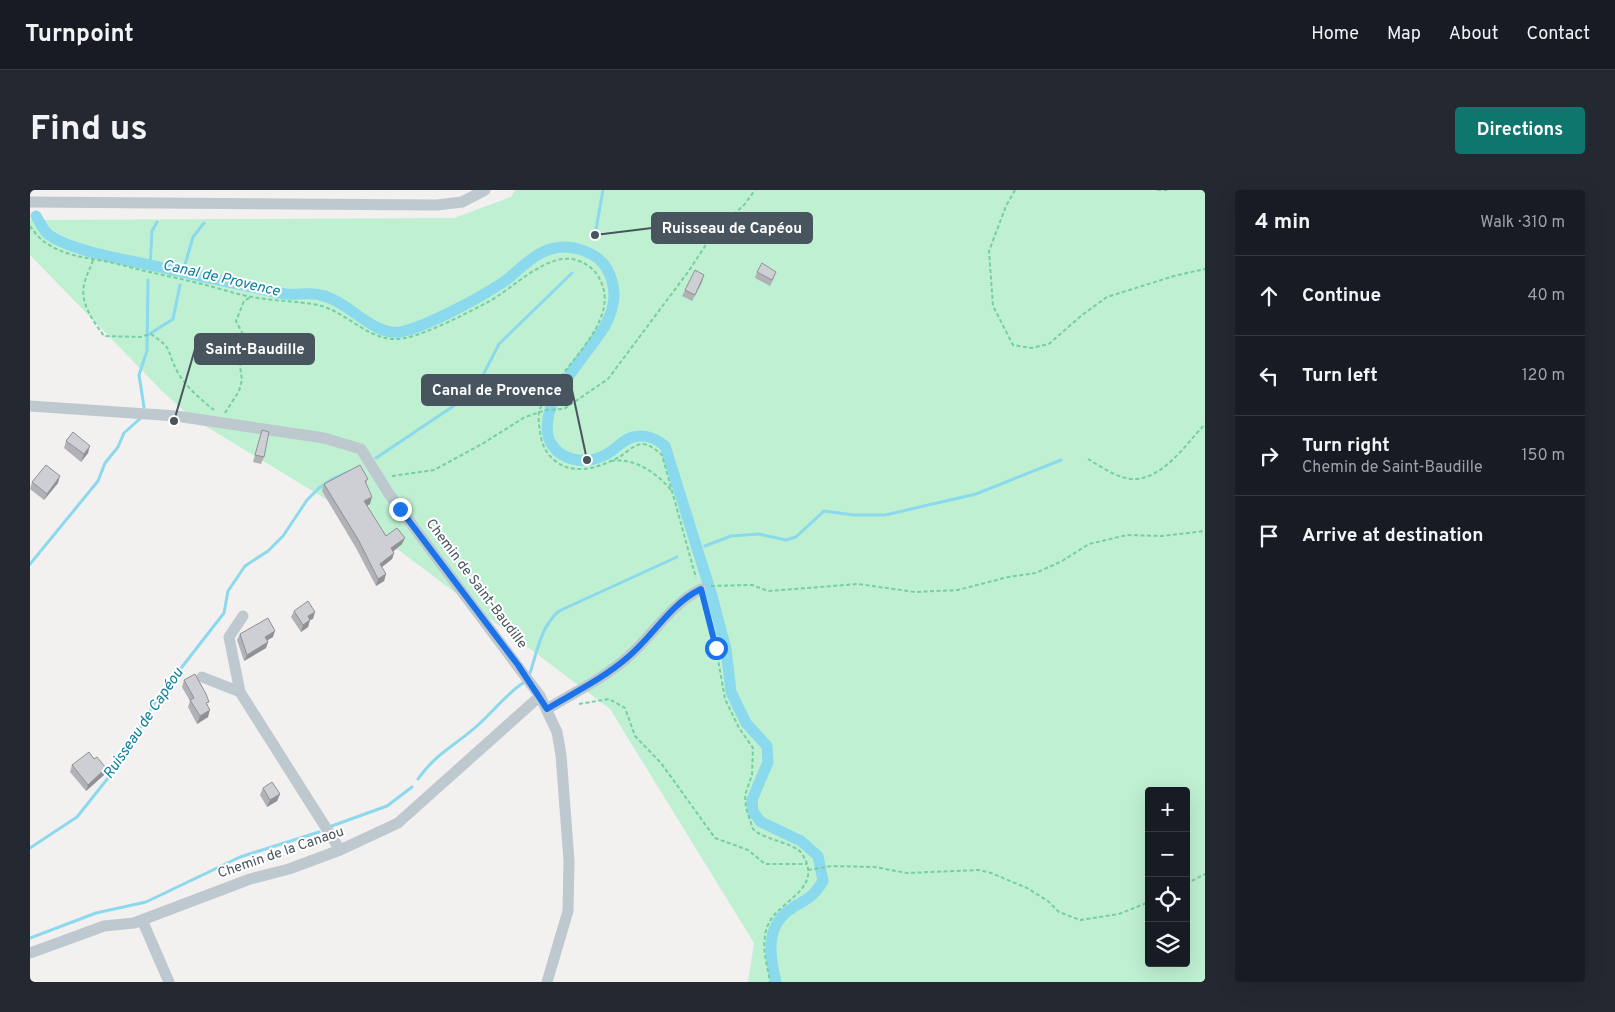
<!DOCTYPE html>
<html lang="en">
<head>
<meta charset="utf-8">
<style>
	:root { --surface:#171b24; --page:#242831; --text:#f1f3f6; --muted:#9ea1a6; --line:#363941; --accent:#0f766e }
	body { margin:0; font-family:Overpass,sans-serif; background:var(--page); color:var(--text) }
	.controls { position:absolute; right:15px; bottom:15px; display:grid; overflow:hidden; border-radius:5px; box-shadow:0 5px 20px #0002 }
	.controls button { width:45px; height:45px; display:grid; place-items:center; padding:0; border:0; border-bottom:1px solid var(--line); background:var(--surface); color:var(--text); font:25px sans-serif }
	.stop { position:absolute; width:15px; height:15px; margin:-11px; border:4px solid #1a73e8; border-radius:50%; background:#fff }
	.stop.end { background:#1a73e8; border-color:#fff; box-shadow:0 1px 5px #0008 }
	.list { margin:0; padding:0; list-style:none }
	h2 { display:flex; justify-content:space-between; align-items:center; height:65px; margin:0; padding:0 20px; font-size:21px }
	h2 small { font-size:16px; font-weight:400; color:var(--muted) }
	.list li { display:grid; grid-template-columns:32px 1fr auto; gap:15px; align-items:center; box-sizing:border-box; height:80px; padding:0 20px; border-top:1px solid var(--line) }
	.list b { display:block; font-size:19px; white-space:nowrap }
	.list p { margin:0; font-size:16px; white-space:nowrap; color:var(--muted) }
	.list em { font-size:16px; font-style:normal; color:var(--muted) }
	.icon { flex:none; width:28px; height:28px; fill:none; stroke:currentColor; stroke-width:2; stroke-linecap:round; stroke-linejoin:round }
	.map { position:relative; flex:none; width:1175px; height:792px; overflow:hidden; border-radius:5px }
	header { display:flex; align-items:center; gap:30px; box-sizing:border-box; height:70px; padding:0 25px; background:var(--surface); border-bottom:1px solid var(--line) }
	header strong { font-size:24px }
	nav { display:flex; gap:28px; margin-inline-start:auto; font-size:18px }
	.intro { display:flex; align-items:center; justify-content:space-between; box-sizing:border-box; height:120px; padding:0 30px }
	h1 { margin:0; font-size:35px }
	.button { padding:12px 22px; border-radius:5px; background:var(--accent); color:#fff; font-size:18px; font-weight:700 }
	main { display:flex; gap:30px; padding:0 30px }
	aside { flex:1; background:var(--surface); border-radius:5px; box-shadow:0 5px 20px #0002 }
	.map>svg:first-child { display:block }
	.green { fill:#bff0d2; fill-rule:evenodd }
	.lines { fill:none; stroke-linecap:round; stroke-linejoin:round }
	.stream { stroke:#8bd9ed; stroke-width:3 }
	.canal { stroke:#8bd9ed; stroke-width:11 }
	.path { stroke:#76cfa3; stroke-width:2; stroke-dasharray:4 2.5; stroke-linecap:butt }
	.minor { stroke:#bec8cf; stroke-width:11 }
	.wall { fill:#b0b2b7 }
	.shaded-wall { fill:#909195 }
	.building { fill:#cdcfd5; stroke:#909195 }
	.route { stroke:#1a73e8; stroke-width:6 }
	.labels { text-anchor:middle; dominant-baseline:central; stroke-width:4; stroke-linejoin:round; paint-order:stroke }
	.street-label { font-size:14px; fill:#48545e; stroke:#fff }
	.water-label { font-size:15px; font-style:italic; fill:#0c809e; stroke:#fff }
	.leader { fill:none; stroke:#48545e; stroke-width:2 }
	.callout-dot { fill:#48545e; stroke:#fff; stroke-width:2 }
	.callout { fill:#48545e; stroke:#48545e; stroke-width:2 }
	.callout-label { font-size:15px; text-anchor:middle; font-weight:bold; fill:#fff }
</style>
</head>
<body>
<header>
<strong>Turnpoint</strong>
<nav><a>Home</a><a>Map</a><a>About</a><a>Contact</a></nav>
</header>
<div class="intro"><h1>Find us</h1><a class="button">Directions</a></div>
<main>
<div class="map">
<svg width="1175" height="792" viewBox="0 0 1175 792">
	<rect width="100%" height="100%" fill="#f3f0f0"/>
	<path class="green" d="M485,0H1175V792H718L724,753L580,519L322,325L162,228L131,200L0,65V30L424,28L481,7ZM1119,601H1156V773H1119Z"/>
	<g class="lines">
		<g class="stream">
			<path d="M565,45L573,0"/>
			<path d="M120,78L122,41L127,32"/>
			<path d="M152,85L163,47L174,33"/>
			<path d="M118,145L143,129L150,95"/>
			<path d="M114,217L109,185L117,161L118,90"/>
			<path d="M346,268L434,209L451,189L469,154L542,83"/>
			<path d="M675,356L701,346L729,344L756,350L766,347L794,321L824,325H855L946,304L1031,270"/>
			<path d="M0,374L68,291L75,273L88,257L94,243L112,227"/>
			<path d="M500,483C507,462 511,436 529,421L647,367"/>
			<path d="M388,589C407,562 425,556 448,535C464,521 475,505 493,493"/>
			<path d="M299,637L357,616L382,597"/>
			<path d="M0,658L47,627L86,578L127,509L194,423L198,401L215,376L238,361L253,346L277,310L288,299L302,289L320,281"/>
			<path d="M0,748L66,723L116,712L210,667L289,642"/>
		</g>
		<path class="canal" d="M6,26C10,33 13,40 19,45C45,63 106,71 138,79C168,86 197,92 227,98C236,100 246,103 256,104C268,105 279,102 290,105C318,110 342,146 370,142C394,138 451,107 472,93C489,81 504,62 525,58C543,54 568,63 577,79C588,99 585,117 575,136C559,161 536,185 523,212C518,223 514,242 521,253C531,271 556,275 575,265C584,261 593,249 603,247C616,244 625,248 635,256L682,406L696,459L701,502L716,533L737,556L738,572L722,610L723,622L731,632L771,651L788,666L793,691C780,712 775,708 758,721C735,739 740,767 746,792"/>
		<g class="path">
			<path d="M985,0L976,16L959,61L963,116L983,155L1001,158L1019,154L1052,125L1077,107L1144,86L1175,79"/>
			<path d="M1127,0H1139"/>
			<path d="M0,36C4,42 10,49 16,53C38,68 64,68 88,74C116,82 144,87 172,94C188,98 205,104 222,107C244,111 267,111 288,115C319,122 340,155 375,148C399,143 435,124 458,112C483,99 519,59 549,71C560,75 568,83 572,94C589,138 521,184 509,222C508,228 509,235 510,241C511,252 515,262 524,270C544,287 571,277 591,266C597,262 604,255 611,254C620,254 626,260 632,265L666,388"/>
			<path d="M63,70C61,77 58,81 56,88C47,110 62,129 74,146L110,147L121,144C145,161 135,158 147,181C155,196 170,209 184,220"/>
			<path d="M195,223L209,201L212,190L210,176L216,150L206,131L214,111L221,107"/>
			<path d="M1058,269C1068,275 1080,283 1092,287C1127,299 1155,255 1175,234"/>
			<path d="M581,271C604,267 627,283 641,300"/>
			<path d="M362,286L404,280L452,254L495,227L516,220L534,219L578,189L658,82L685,41L714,15L725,0"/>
			<path d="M681,396L722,395L738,401L828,394L885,402L928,400L978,387L1006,383L1032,371L1059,354L1097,345L1132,346L1175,341"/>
			<path d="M674,409L686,458L695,509L709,538L723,558L722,585L715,605L716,618L723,639L728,643C741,650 755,652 767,659C771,661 774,667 776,671C788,702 748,711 738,735C730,754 737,773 740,792"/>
			<path d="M549,514L579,509L595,518L605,546L631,573L685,648L718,660L735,674H777"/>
			<path d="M778,680L802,676L845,677L877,683L949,680L961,683L997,698L1018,711L1029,722L1050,730L1089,724L1119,712"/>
			<path d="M1156,694L1175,684"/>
		</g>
		<g class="minor">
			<path d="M0,12L407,15L432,12L455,0"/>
			<path d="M0,216L146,226L294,248L331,259L359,304L510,506L527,542L531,565L539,671L538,721L517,792"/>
			<path d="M213,426L199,447L210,502L310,660"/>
			<path d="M172,487L210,502"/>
			<path d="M517,519C545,502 574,488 598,467C622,446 642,413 671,399"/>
			<path d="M112,730L139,792"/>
			<path d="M0,763L74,736L104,733L220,689L259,679L310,660L368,633L510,506"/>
		</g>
	</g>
	<g class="wall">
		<path d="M727,82L744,88L740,96L725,88Z"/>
		<path d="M672,92L662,111L652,106L655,100Z"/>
		<path d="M232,240L234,267L231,274L223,272Z"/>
		<path d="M36,251L58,263L51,272L34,258Z"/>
		<path d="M338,289L336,293L340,314L337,316L356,346L372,354L363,361L364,363L362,369L352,377L356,384L354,391L346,396L326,358L292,301L294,294Z"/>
		<path d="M2,292L28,293L14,310L0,299Z"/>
		<path d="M264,421L283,429L280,430L278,437L271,442L261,427Z"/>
		<path d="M210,444L243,447L237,450L238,452L236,458L214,471L207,450Z"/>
		<path d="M154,490L178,515V527L167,534L158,517L160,511L152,497Z"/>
		<path d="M42,575L74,585L56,601L40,582Z"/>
		<path d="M233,598L250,604L247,611L237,617L230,605Z"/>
	</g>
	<g class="shaded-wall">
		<path d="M674,85L672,92L662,111L665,105Z"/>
		<path d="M60,256L58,263L51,272L54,264Z"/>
		<path d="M30,286L28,293L14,310L17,304Z"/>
		<path d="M342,307L340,314L332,318L334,311Z"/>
		<path d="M375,348L372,354L359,365L361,358Z"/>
		<path d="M364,363L362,369L348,380L350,374Z"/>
		<path d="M356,384L354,391L346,396L348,389Z"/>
		<path d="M285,422L283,429L280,430L278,437L271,442L273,435L278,426Z"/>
		<path d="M245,441L243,447L233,453L235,447Z"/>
		<path d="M238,452L236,458L214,471L217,465Z"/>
		<path d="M180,520L178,527L167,534L170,526Z"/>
		<path d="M76,578L74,585L56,601L58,595Z"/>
		<path d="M250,604L247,611L237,617L240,610Z"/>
	</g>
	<g class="building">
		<path d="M732,73L746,82L742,90L727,82Z"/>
		<path d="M665,80L674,85L665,105L655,100Z"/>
		<path d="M232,240L239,242L234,267L225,265Z"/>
		<path d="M43,242L60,256L54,264L36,251Z"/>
		<path d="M16,275L30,286L17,304L2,292Z"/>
		<path d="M330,275L338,289L335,291L342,307L334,311L356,346L367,338L375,348L361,358L364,363L350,374L356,384L348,389L329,351L294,294Z"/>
		<path d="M278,411L285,422L278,426L280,430L273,435L264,421Z"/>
		<path d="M238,428L245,441L235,447L238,452L217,465L210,444Z"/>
		<path d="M165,484L176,504L179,512L176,513L180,520L170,526L160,510L164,508L154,490Z"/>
		<path d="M59,562L64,569L67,567L76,578L58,595L42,575Z"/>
		<path d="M242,592L250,604L240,610L233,598Z"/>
	</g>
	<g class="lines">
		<path class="route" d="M370,319L488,475L517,519C545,502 574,488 598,467C623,446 641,413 671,399L686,458"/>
	</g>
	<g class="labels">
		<g class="street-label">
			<text transform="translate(446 394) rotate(53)">Chemin de Saint-Baudille</text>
			<text transform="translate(251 663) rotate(-19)">Chemin de la Canaou</text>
		</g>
		<g class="water-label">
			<text transform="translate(191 89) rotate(13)">Canal de Provence</text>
			<text transform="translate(114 534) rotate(-56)">Ruisseau de Capéou</text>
		</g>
	</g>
	<path class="leader" d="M565 45L622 38M144 231L165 159M557 270L542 200"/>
	<g class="callout-dot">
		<circle cx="565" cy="45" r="5"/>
		<circle cx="144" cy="231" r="5"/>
		<circle cx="557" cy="270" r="5"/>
	</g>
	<g class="callout">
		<rect x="622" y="23" width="160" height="30" rx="5"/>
		<rect x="165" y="144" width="119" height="30" rx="5"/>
		<rect x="392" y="185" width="150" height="30" rx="5"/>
	</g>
	<g class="callout-label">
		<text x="702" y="43">Ruisseau de Capéou</text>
		<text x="225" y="164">Saint-Baudille</text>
		<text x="467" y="205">Canal de Provence</text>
	</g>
</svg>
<div class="controls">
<button>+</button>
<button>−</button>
<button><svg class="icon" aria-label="locate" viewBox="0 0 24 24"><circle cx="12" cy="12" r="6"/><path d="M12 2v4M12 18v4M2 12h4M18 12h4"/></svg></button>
<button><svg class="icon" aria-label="layers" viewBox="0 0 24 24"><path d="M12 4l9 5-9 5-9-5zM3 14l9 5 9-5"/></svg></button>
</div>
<div class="stop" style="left:686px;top:458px"></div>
<div class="stop end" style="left:370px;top:319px"></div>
</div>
<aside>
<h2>4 min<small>Walk · 310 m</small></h2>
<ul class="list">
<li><svg class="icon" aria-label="ahead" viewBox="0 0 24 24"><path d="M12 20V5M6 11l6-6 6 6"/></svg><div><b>Continue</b></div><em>40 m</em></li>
<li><svg class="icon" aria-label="left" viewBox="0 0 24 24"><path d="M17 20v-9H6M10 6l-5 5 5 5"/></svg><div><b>Turn left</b></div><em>120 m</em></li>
<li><svg class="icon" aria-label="right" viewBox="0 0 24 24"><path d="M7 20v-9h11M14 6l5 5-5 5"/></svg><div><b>Turn right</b><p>Chemin de Saint-Baudille</p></div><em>150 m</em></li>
<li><svg class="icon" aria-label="arrive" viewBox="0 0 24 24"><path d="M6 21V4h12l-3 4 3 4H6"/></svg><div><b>Arrive at destination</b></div></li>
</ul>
</aside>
</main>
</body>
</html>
